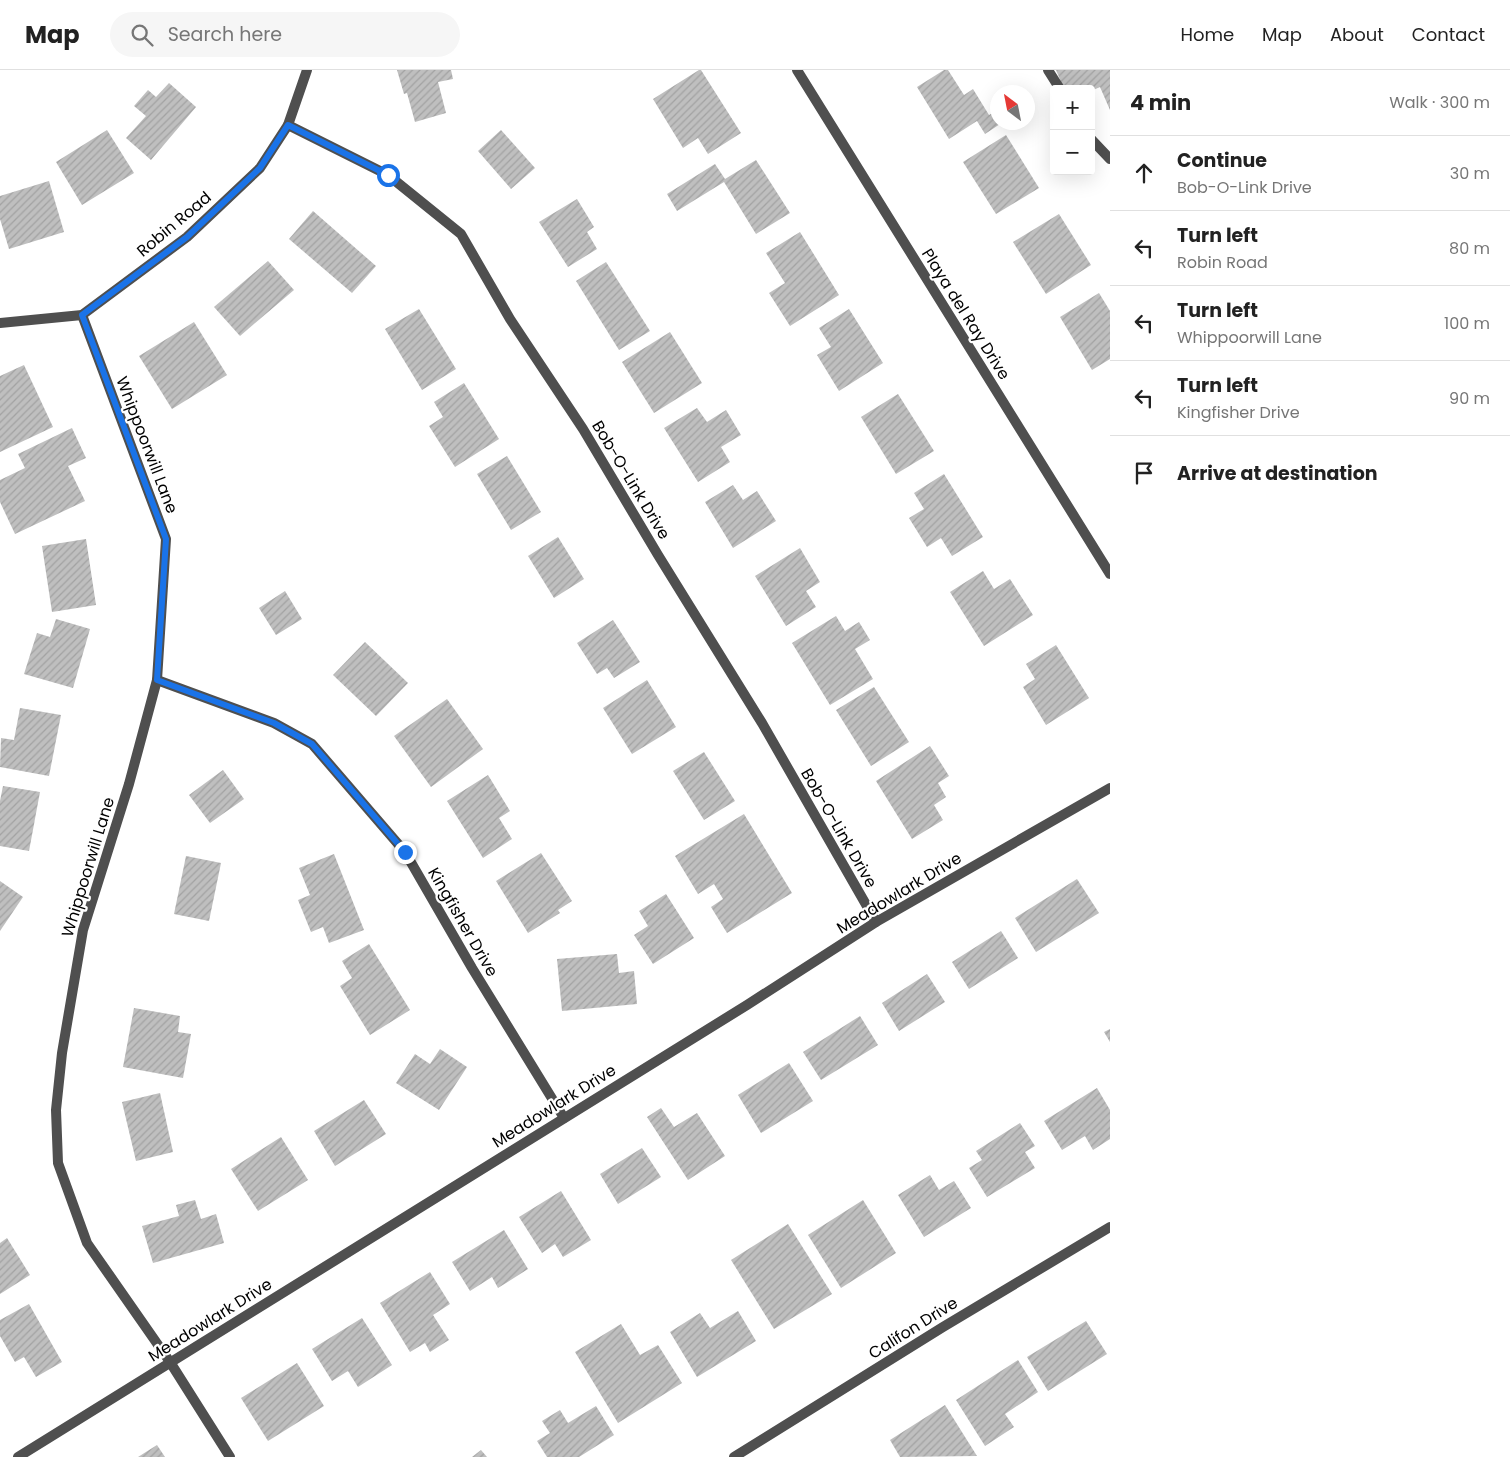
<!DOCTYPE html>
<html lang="en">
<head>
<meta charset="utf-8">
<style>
	:root { --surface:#fff; --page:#f6f6f6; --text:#222; --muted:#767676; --line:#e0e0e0 }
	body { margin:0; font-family:Poppins,sans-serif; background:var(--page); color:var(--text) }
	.controls { position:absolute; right:15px; top:15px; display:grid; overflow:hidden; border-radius:5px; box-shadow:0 5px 20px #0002 }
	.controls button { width:45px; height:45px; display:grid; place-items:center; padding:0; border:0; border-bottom:1px solid var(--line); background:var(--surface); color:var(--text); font:25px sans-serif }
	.compass { position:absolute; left:990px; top:15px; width:45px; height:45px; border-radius:50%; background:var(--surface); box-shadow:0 5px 20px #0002; rotate:328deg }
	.stop { position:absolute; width:15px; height:15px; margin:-11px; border:4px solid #1a73e8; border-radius:50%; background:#fff }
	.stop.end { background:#1a73e8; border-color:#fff; box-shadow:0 1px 5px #0008 }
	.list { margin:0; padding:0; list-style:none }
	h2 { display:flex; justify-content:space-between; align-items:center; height:65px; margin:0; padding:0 20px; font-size:21px }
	h2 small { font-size:16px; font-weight:400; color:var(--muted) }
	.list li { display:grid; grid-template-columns:32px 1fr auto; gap:15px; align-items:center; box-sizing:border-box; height:75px; padding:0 20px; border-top:1px solid var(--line) }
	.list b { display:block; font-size:19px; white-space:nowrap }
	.list p { margin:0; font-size:16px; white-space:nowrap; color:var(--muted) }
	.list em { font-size:16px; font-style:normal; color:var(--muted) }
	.icon { flex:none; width:28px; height:28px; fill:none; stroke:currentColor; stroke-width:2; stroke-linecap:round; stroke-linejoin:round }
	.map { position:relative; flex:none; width:1110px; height:1387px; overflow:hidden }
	header { display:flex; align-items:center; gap:30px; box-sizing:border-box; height:70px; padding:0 25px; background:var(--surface); border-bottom:1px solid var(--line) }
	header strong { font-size:24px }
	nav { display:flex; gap:28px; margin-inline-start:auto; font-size:18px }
	.search { width:350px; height:45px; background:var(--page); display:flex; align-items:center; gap:12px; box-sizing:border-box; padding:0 18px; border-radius:28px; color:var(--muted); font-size:19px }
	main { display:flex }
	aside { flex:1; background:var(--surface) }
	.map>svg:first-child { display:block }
	.building { fill:url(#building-hatch) }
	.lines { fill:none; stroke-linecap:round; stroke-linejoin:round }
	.service { stroke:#4f4f4f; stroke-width:10 }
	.minor { stroke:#4f4f4f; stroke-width:10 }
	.route { stroke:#1a73e8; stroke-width:6 }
	.labels { text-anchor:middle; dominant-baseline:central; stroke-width:4.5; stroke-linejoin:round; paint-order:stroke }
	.street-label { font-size:16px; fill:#000; stroke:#fff }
</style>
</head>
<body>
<header>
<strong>Map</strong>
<div class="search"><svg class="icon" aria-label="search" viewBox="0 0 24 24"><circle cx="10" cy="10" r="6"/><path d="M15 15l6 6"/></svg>Search here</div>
<nav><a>Home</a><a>Map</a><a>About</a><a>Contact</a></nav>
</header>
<main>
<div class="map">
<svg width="1110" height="1387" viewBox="0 0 1110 1387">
	<defs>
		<pattern id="building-hatch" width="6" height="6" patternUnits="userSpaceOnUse" patternTransform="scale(1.25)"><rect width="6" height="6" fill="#bfbfbf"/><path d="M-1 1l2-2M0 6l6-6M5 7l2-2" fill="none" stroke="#a2a2a2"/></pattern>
	</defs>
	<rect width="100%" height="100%" fill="#fff"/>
	<g class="building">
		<path d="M397,0H451L453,9L438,12L446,43L415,52L407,23L404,24Z"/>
		<path d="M699,0H701L741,63L708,84L698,68L683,78L653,29Z"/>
		<path d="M944,0H948L964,25L973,19L989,45L998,40V52H1003L985,64L977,51L949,69L917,17Z"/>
		<path d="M1056,0H1110V40L1100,17L1091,21V19H1064Z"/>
		<path d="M169,13L196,37L151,90L126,68L146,46L134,36L148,20L156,27Z"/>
		<path d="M107,60L134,103L82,135L56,92Z"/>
		<path d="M501,60L535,98L511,119L478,81Z"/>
		<path d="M1006,65L1039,118L996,144L963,92Z"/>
		<path d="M756,90L790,143L756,164L724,112L677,141L667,124L715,94L725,109Z"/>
		<path d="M49,111L64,162L9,179L0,149V126Z"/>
		<path d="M577,129L594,157L587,162L597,179L568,197L539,152Z"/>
		<path d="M313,141L376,196L352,223L289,169Z"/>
		<path d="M1059,144L1091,195L1046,224L1013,172Z"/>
		<path d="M800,162L839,225L790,256L769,223L785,213L766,183Z"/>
		<path d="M268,191L294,220L240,266L214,237Z"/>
		<path d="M606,192L650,261L619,280L576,211Z"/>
		<path d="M1099,223L1110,241V289L1092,300L1060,247Z"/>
		<path d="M419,239L456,299L422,320L385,259Z"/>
		<path d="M849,239L883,293L839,321L817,285L831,277L819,258Z"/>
		<path d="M194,252L227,305L172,339L139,286Z"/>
		<path d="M670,262L702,313L654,343L622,292Z"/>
		<path d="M24,295L53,357L0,382V306Z"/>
		<path d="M464,313L499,369L455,397L429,356L443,347L434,332Z"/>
		<path d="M898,324L934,381L896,404L861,347Z"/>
		<path d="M697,338L707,352L726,340L741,365L721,377L730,392L698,412L664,358Z"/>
		<path d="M72,358L86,388L68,396L85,431L15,464L0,432V410L25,398L18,384Z"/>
		<path d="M507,386L541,442L511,460L477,404Z"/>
		<path d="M944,404L983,467L952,486L941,468L927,477L909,448L924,439L914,423Z"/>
		<path d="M733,415L743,430L757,421L776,451L733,478L705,432Z"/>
		<path d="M558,467L584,509L554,528L528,486Z"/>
		<path d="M86,469L96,535L52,542L42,476Z"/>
		<path d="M800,478L820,512L806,521L816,537L786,556L755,506Z"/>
		<path d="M983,501L994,519L1010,509L1033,545L984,576L950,522Z"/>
		<path d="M285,521L302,549L276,565L259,538Z"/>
		<path d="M836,546L845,561L859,552L870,570L855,579L873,609L830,635L792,573Z"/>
		<path d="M56,549L90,559L73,618L24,604L37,563L50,567Z"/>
		<path d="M613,550L640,592L614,608L607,598L597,604L577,573Z"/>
		<path d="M365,572L408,613L376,646L333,605Z"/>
		<path d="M1056,575L1089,628L1046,655L1023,617L1035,609L1026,594Z"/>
		<path d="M647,610L676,657L632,684L603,638Z"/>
		<path d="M874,617L909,672L871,696L836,640Z"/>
		<path d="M447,629L483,679L431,717L394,666Z"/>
		<path d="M20,638L61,645L49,706L0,697L1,668L14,670Z"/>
		<path d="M930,676L949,706L938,713L946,727L934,735L943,750L912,769L876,711Z"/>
		<path d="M704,682L735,731L704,750L673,701Z"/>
		<path d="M223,700L244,729L210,753L189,725Z"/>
		<path d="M488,705L510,741L499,748L512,769L483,788L447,731Z"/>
		<path d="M3,716L40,722L29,781L0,776V731Z"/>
		<path d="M744,744L792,823L727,863L711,837L723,829L714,814L698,824L675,786Z"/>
		<path d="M541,783L572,831L558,840L560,843L528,863L496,811Z"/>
		<path d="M334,784L364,860L329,873L323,857L311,862L298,830L310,825L299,798Z"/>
		<path d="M186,786L221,793L209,851L174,844Z"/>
		<path d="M1077,809L1099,843L1036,882L1015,848Z"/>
		<path d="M0,811L23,827L0,861Z"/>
		<path d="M666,824L694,868L653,894L634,865L648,856L639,841Z"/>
		<path d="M1001,861L1018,888L969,919L952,892Z"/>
		<path d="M369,874L410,940L370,965L340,916L352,908L342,891Z"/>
		<path d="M617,884L619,903L634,901L637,934L562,941L557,889Z"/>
		<path d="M927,904L945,932L899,961L882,933Z"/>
		<path d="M134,938L180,946L178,962L191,964L183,1008L123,997Z"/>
		<path d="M860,946L878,975L821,1010L803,982Z"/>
		<path d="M1110,959V972L1104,962Z"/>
		<path d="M440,979L467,997L439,1040L396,1013L415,984L430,994Z"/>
		<path d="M789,993L813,1031L761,1063L738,1025Z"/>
		<path d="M1097,1018L1110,1040V1069L1093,1080L1085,1066L1062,1080L1044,1051Z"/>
		<path d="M160,1023L173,1082L136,1091L122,1032Z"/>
		<path d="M364,1030L386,1064L335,1096L314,1061Z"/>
		<path d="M661,1038L674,1057L697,1043L725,1086L688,1110L647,1047Z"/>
		<path d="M1020,1053L1035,1076L1025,1082L1035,1098L987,1127L969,1098L982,1090L976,1081Z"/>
		<path d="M281,1067L308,1110L258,1141L231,1099Z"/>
		<path d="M642,1078L661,1107L618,1134L600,1104Z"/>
		<path d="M930,1105L939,1120L954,1111L971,1138L924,1167L898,1125Z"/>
		<path d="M561,1121L591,1170L563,1187L555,1174L542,1183L519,1147Z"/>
		<path d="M195,1130L201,1149L216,1144L224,1173L153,1193L142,1156L179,1146L176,1135Z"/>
		<path d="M863,1130L896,1183L841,1218L808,1165Z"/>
		<path d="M788,1154L832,1224L774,1259L731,1190Z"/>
		<path d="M504,1160L528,1199L498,1218L492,1207L470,1221L452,1192Z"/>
		<path d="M7,1168L30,1205L0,1224V1173Z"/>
		<path d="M430,1202L450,1234L433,1245L449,1270L430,1282L425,1273L410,1282L380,1233Z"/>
		<path d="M29,1234L62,1292L36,1307L24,1287L15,1292L0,1266V1250Z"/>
		<path d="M738,1241L756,1271L697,1307L670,1262L700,1243L710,1258Z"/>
		<path d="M362,1248L392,1295L358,1317L348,1301L332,1311L312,1279Z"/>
		<path d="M1086,1251L1107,1284L1048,1321L1027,1287Z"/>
		<path d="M621,1254L640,1285L658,1275L682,1313L618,1353L575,1282Z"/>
		<path d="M1018,1290L1038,1322L1005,1344L1014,1357L985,1376L956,1330Z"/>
		<path d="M297,1293L324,1336L268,1371L241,1328Z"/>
		<path d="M945,1335L977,1386L900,1387L890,1370Z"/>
		<path d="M596,1336L614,1365L579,1387H547L537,1371L550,1363L542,1351L560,1340L568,1353Z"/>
		<path d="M157,1375L165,1387H138Z"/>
		<path d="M481,1380L487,1387H472Z"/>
	</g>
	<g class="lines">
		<g class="service">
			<path d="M1048,0L1060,19"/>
			<path d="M1091,69L1110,89"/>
		</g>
		<g class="minor">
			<path d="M797,0L1110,504"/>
			<path d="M288,55L388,105L461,164L510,249L583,359L658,485L762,653L876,852"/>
			<path d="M82,245L166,469L157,610L129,714L83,860L62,983L56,1040L58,1093L87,1173L170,1292L230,1387"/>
			<path d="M0,253L82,245L187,167L260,98L288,55L307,0"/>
			<path d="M157,610L274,653L312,674L405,782L472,898L564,1048"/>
			<path d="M18,1387L747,935L876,852L1110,718"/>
			<path d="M734,1387L943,1257L1110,1157"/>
		</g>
	</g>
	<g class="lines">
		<path class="route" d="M388,105L288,55L260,98L187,167L82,245L166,469L157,610L274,653L312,674L405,782"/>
	</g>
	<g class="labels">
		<g class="street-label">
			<text transform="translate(174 154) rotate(-40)">Robin Road</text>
			<text transform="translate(966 244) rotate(58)">Playa del Ray Drive</text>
			<text transform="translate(147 375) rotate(69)">Whippoorwill Lane</text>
			<text transform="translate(631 410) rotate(59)">Bob-O-Link Drive</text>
			<text transform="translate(839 758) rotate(60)">Bob-O-Link Drive</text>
			<text transform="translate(88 797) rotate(-73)">Whippoorwill Lane</text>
			<text transform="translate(899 823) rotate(-31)">Meadowlark Drive</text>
			<text transform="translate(463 852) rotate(60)">Kingfisher Drive</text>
			<text transform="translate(554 1036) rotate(-32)">Meadowlark Drive</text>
			<text transform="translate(210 1250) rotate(-32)">Meadowlark Drive</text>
			<text transform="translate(913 1258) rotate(-32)">Califon Drive</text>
		</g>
	</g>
</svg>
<div class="controls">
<button>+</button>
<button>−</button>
</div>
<svg class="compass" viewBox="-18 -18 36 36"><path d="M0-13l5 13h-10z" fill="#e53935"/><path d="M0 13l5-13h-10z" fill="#767676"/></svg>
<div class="stop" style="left:388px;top:105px"></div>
<div class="stop end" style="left:405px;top:782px"></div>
</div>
<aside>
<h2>4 min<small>Walk · 300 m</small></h2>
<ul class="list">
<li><svg class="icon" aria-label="ahead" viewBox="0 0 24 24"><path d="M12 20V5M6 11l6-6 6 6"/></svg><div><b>Continue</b><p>Bob-O-Link Drive</p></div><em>30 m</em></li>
<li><svg class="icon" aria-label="left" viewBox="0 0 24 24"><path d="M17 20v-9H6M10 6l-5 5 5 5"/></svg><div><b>Turn left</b><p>Robin Road</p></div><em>80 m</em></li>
<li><svg class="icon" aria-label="left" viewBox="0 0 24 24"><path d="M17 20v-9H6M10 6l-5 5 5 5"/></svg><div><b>Turn left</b><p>Whippoorwill Lane</p></div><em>100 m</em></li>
<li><svg class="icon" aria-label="left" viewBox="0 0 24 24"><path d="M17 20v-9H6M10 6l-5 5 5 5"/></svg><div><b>Turn left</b><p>Kingfisher Drive</p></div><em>90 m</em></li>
<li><svg class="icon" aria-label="arrive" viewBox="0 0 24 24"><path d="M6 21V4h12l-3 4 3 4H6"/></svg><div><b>Arrive at destination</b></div></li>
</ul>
</aside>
</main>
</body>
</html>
